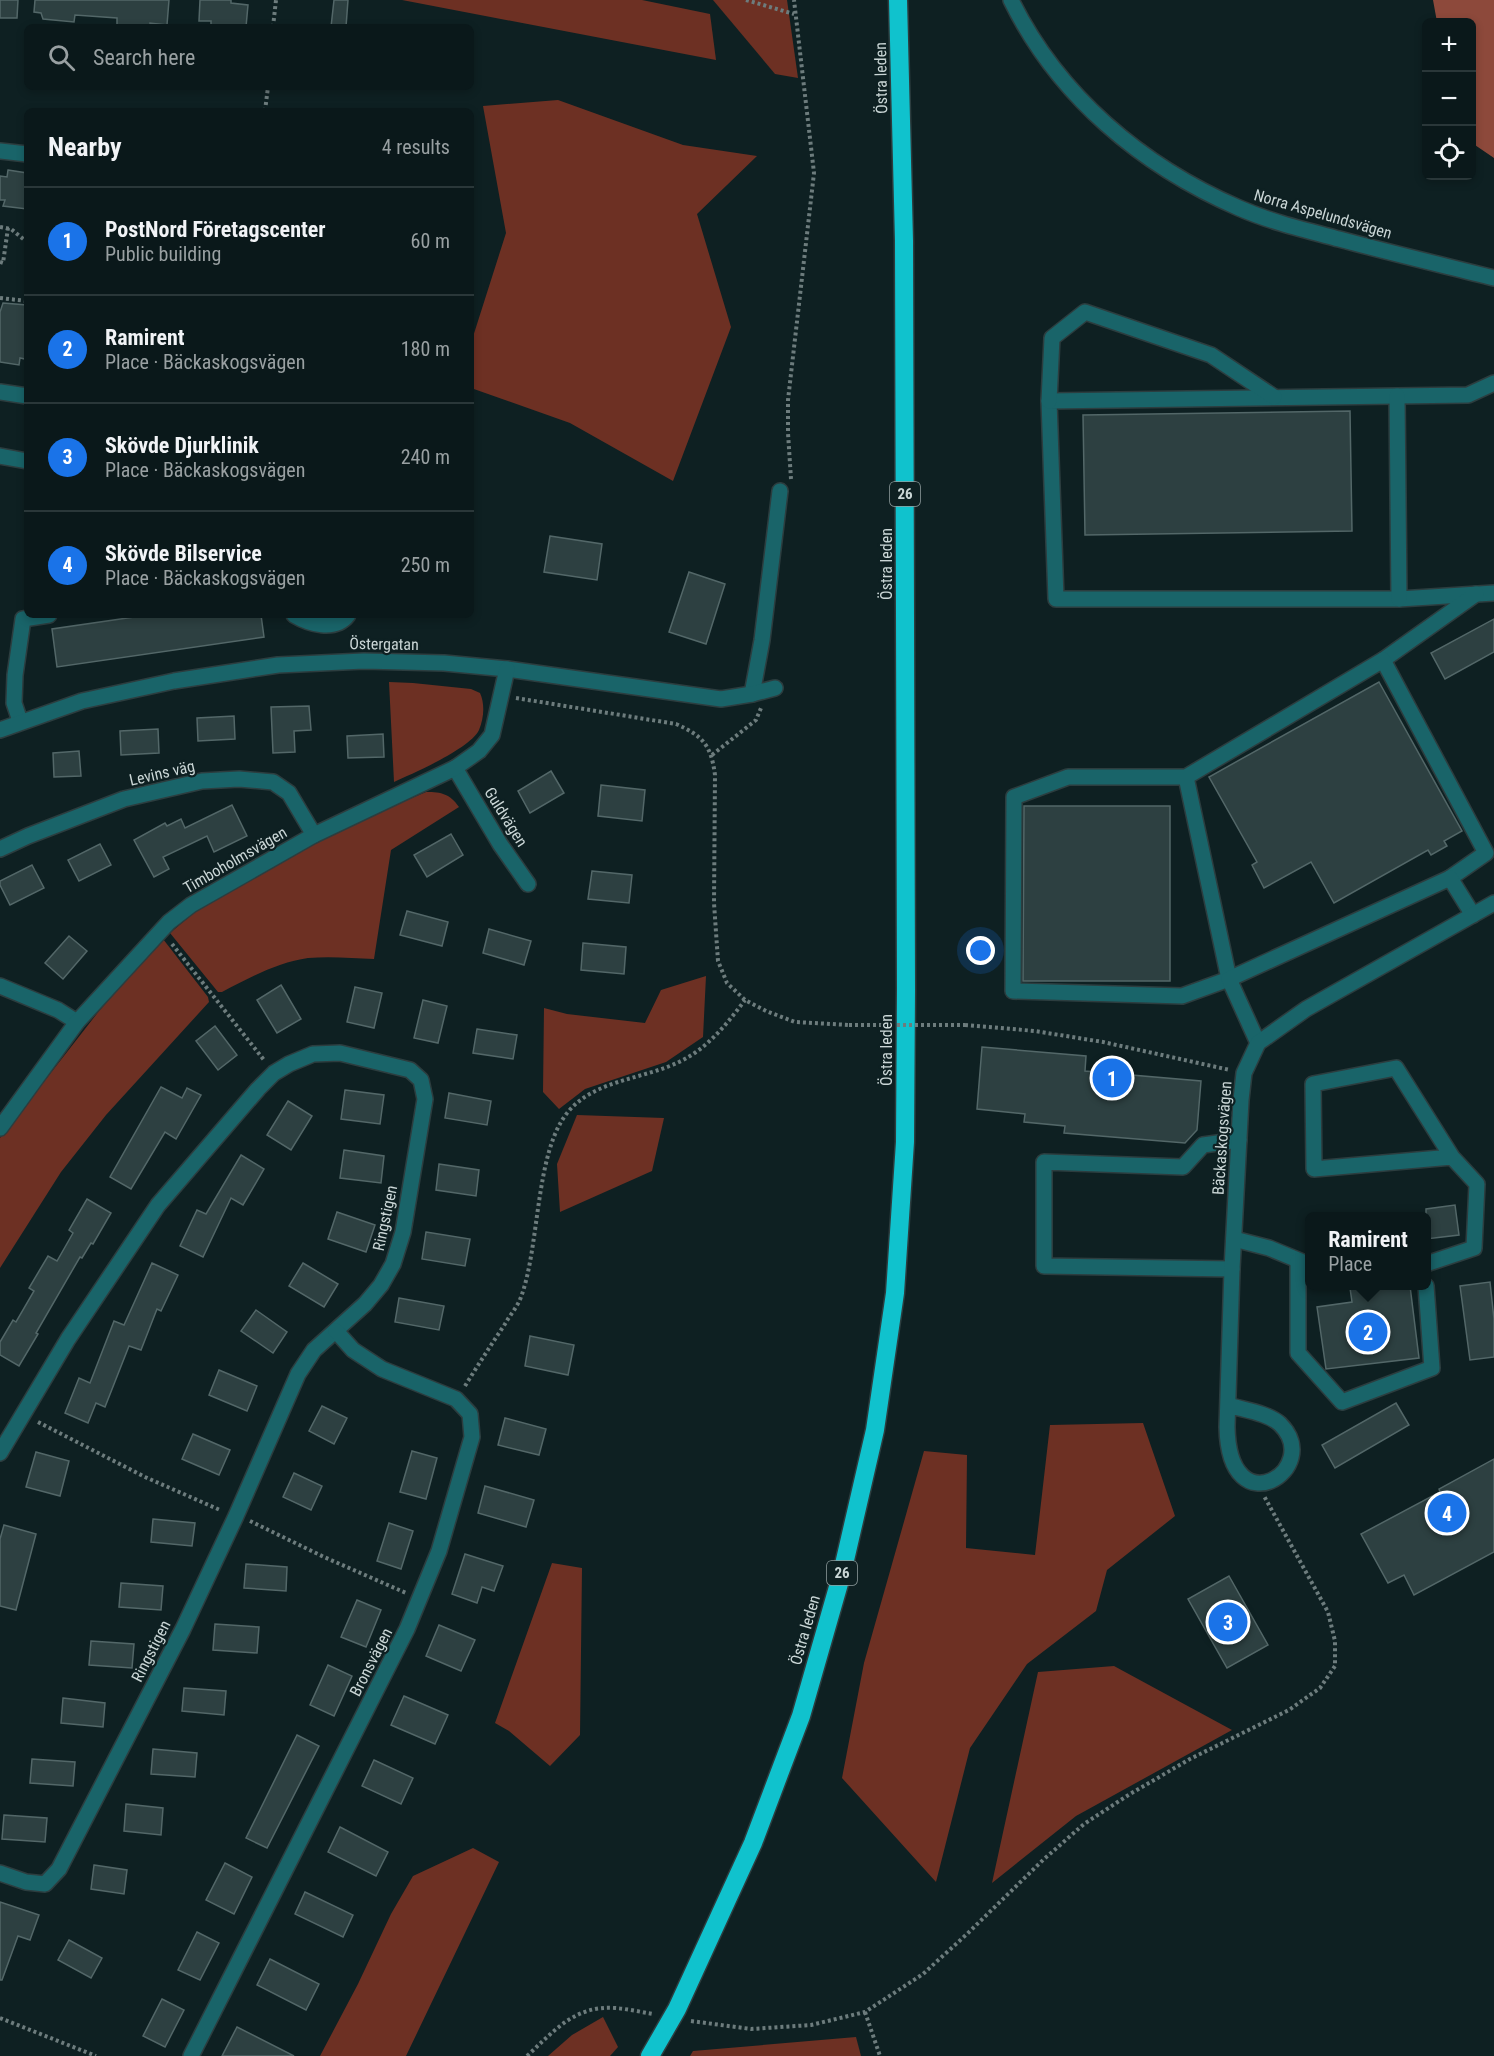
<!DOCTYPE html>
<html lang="en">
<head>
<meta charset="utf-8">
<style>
	:root { --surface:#0a181a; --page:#182527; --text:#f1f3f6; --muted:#99a0a2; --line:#2a3739; --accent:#1a73e8 }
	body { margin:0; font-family:"Roboto Condensed",sans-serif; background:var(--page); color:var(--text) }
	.controls { position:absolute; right:18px; top:18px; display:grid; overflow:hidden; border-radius:9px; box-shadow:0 3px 9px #0003 }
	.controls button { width:54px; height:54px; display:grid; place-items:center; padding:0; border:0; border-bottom:2px solid var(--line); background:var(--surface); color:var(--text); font:30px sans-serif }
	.you { position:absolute; left:981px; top:951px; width:21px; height:21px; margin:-15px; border:4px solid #fff; border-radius:50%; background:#1a73e8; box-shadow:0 0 0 9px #1a73e833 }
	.badge { display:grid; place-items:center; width:39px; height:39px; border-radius:50%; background:var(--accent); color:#fff; font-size:20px; font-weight:700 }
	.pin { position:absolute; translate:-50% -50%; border:3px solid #fff; box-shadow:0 2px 6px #0006 }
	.popup { position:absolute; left:1305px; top:1212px; width:126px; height:78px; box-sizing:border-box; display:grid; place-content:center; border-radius:9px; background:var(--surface); filter:drop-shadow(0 2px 4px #0005); font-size:20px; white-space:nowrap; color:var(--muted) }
	.popup b { font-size:22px; color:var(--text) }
	.popup::after { content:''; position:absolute; left:50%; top:100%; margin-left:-12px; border:12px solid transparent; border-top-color:var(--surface) }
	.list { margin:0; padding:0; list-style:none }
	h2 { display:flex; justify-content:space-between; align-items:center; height:78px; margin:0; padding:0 24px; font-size:26px }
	h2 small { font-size:20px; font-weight:400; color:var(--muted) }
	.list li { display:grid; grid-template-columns:39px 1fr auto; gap:18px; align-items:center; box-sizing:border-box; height:108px; padding:0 24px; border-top:2px solid var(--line) }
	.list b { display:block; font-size:22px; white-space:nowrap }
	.list p { margin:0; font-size:20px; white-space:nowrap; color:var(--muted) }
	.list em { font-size:20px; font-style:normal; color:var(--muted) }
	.icon { flex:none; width:33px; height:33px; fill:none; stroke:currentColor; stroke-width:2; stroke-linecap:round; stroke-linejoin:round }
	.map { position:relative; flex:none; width:1494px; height:2056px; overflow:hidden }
	.search { position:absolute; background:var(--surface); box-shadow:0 3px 9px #0003; left:24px; top:24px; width:450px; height:66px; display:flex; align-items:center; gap:15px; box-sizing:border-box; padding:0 21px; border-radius:9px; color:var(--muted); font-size:22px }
	.panel { position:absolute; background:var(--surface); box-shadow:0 3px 9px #0003; left:24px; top:108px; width:450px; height:510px; border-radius:9px }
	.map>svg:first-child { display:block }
	.green { fill:#6d3023 }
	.water { fill:#8d493b }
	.building { fill:#2d4041; stroke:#536768; stroke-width:1.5 }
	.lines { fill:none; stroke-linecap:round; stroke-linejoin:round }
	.minor-casing { stroke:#2c3d3f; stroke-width:18 }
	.highway-casing { stroke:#2c3d3f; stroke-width:21 }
	.path { stroke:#6d7c7d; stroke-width:4; stroke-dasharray:3 3; stroke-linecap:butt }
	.minor { stroke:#196469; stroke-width:15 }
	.highway { stroke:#10c2cd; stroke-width:18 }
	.path-bridge { stroke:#6d7c7d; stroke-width:4; stroke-dasharray:3 3; stroke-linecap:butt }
	.labels { text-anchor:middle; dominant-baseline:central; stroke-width:4.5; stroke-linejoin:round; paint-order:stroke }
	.shield { fill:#0e2022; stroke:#929fa0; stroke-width:1.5 }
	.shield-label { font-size:15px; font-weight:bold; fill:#cad6d6 }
	.street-label { font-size:16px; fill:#cad6d6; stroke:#0e2022 }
</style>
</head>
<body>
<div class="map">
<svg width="1494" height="2056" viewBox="0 0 1494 2056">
	<rect width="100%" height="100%" fill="#0e2022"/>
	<g class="green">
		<path d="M402,0H642L710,14L716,60Z"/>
		<path d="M713,0H787L798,78L775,74Z"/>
		<path d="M558,100L683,145L757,156L697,214L731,327L673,481L570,423L471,388V343L506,233L483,106Z"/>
		<path d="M389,682L413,683L471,689L480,693C485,704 484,718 479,730C471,748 414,773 394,782Z"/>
		<path d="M426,792C442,792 450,794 459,807L391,850L374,959C353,958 329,956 308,958C278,962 249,978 222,992H218L170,933L195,912L346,826Z"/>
		<path d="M163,939L208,997L209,1002L106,1115L61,1172L0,1268V1138L99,1011Z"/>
		<path d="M706,976L703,1037L666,1062L585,1089L559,1109L543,1092L544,1008L567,1014L645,1023L661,990Z"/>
		<path d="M577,1115L664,1118L652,1171L560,1212L557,1164Z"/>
		<path d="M1143,1423L1175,1516L1107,1570L1096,1611L1027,1664L970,1748L936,1882L842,1778L864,1663L924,1451L967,1455L966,1548L1035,1555L1050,1425Z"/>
		<path d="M552,1563L582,1568L580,1735L550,1766L509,1731L495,1723Z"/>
		<path d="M1114,1666L1232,1730L1076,1816L992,1883L1038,1672Z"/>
		<path d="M473,1848L499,1862L406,2056H320L358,1984L391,1914L413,1876Z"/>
		<path d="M603,2017L618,2047L610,2056H548L572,2035Z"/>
		<path d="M856,2037L861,2056H690L693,2051Z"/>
	</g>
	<path class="water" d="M1433,0H1494V158L1472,143V22H1437Z"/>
	<g class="building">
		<path d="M0,0H18L17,18H0Z"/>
		<path d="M35,0H169L167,25L150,23V27H117V18L75,15L74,22L43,19L41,13L34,12Z"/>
		<path d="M200,0H231V3L248,5L246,27H211V21H199Z"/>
		<path d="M334,0H348L346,27H331Z"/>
		<path d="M8,170L27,173V209L3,206L5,200H0V176L7,177Z"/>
		<path d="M3,303L27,305V347L25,359L20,358L19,365L0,362V312Z"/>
		<path d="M1350,411L1352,531L1085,535L1083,415Z"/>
		<path d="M550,536L602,544L597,580L544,572Z"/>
		<path d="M689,572L725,584L706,644L669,632Z"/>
		<path d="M148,615H261L264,637L57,667L52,629Z"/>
		<path d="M1494,619V652L1445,679L1431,653Z"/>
		<path d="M1379,682L1462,831L1444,841L1447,846L1431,855L1428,850L1334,903L1311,862L1264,888L1252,865L1257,862L1209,777Z"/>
		<path d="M309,706L311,730L294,731L295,752L273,753L271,707Z"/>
		<path d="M234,716L235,739L198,741L197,718Z"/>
		<path d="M158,729L159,753L121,755L120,731Z"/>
		<path d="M383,734L384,757L348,758L347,736Z"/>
		<path d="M79,751L81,776L54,777L53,753Z"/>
		<path d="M551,771L564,793L530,813L518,791Z"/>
		<path d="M601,785L645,790L642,821L598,816Z"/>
		<path d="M232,805L247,836L214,852L207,836L163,857L169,869L154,877L134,840L165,823L167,826L181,819L185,828Z"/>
		<path d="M1024,806H1170V981H1023Z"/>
		<path d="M451,834L463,855L427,877L414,855Z"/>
		<path d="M100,844L111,865L79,881L68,860Z"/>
		<path d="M32,865L44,888L10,905L0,885V881Z"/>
		<path d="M592,871L632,875L629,903L588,899Z"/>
		<path d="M407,911L448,922L442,946L400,935Z"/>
		<path d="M489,929L531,941L524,965L483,953Z"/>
		<path d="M69,936L87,951L63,979L45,963Z"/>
		<path d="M583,943L626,947L624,974L581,970Z"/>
		<path d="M281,985L301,1019L277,1033L257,1000Z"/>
		<path d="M355,987L382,993L374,1028L347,1022Z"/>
		<path d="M423,1000L447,1006L438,1043L414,1038Z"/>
		<path d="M215,1026L237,1055L218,1070L196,1041Z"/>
		<path d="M477,1029L517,1035L513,1059L473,1053Z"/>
		<path d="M982,1047L1086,1056L1085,1071L1201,1081L1197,1130L1185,1143L1064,1133L1065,1126L1024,1122L1025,1114L977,1109Z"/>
		<path d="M161,1087L182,1098L187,1088L201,1095L176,1139L165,1132L131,1189L110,1177Z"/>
		<path d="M345,1090L384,1095L380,1124L341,1119Z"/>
		<path d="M449,1093L491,1101L487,1125L445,1118Z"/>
		<path d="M288,1101L312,1116L291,1150L267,1135Z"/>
		<path d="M344,1150L384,1156L381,1183L340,1178Z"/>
		<path d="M241,1155L264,1169L243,1205L231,1198L203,1257L180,1246L197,1210L206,1214Z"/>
		<path d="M439,1164L479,1170L476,1196L436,1190Z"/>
		<path d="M87,1199L111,1213L93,1244L91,1243L82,1258L80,1257L36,1333L38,1334L19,1366L0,1355V1342L13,1320L16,1322L34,1291L29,1288L48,1256L57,1261L73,1233L69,1230Z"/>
		<path d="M1455,1205L1459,1235L1426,1239V1209Z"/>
		<path d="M337,1212L375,1225L366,1252L328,1239Z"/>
		<path d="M426,1232L470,1239L465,1266L422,1259Z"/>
		<path d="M152,1263L178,1275L161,1311L157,1309L141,1350L129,1346L105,1407L96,1403L88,1423L65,1413L79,1378L90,1383L114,1321L124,1325Z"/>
		<path d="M303,1263L338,1284L324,1307L289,1286Z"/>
		<path d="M1490,1282L1494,1319V1357L1470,1360L1460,1286Z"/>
		<path d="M1374,1286H1410L1419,1358L1326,1369L1317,1307L1352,1302L1350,1288Z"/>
		<path d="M399,1298L444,1306L439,1330L395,1322Z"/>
		<path d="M256,1310L287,1332L273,1353L241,1331Z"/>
		<path d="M530,1336L574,1345L568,1375L525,1366Z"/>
		<path d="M219,1370L257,1386L247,1411L209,1395Z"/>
		<path d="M1396,1403L1409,1425L1335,1468L1322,1445Z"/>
		<path d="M322,1406L347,1418L334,1444L309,1431Z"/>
		<path d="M505,1418L546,1429L539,1455L498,1445Z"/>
		<path d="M193,1434L230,1450L219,1475L182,1459Z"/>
		<path d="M412,1451L437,1458L426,1499L400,1492Z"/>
		<path d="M36,1452L69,1461L60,1496L26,1487Z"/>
		<path d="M1494,1459V1552L1414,1595L1404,1575L1388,1583L1361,1534L1440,1492L1439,1489Z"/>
		<path d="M294,1473L322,1486L311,1510L283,1497Z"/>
		<path d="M485,1486L534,1500L526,1527L478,1513Z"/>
		<path d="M153,1519L195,1523L192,1546L151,1542Z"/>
		<path d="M389,1523L413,1531L401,1569L377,1561Z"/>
		<path d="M4,1525L36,1534L16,1610L0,1606V1539Z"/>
		<path d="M465,1554L503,1566L494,1591L482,1587L477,1603L452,1594Z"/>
		<path d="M246,1564L287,1567L286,1591L244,1588Z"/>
		<path d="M1229,1576L1268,1645L1227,1668L1188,1599Z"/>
		<path d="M121,1583L163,1586L161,1610L119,1607Z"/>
		<path d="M357,1600L381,1610L366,1647L341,1637Z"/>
		<path d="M215,1624L259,1627L257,1653L213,1650Z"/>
		<path d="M439,1625L475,1640L461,1671L426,1656Z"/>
		<path d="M91,1641L134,1644L132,1668L89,1665Z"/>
		<path d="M328,1665L352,1676L334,1716L310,1705Z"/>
		<path d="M184,1688L226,1691L224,1715L182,1711Z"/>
		<path d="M404,1696L448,1715L435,1744L391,1725Z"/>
		<path d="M63,1698L105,1703L103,1727L61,1723Z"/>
		<path d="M297,1735L319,1746L267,1848L246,1838Z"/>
		<path d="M153,1749L197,1753L195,1777L151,1774Z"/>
		<path d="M32,1759L75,1762L73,1786L30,1783Z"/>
		<path d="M374,1760L413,1778L401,1804L362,1786Z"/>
		<path d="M126,1804L163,1808L161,1835L124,1831Z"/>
		<path d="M4,1815L47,1818L45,1842L2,1839Z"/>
		<path d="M340,1827L388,1852L376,1876L328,1852Z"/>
		<path d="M225,1863L252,1877L234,1914L206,1900Z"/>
		<path d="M94,1865L127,1870L124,1894L91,1889Z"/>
		<path d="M305,1892L353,1915L343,1937L295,1914Z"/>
		<path d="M0,1902L39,1915L30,1940L18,1936L2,1980H0Z"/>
		<path d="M197,1932L219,1943L200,1980L178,1970Z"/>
		<path d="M69,1940L102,1958L91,1978L58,1960Z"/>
		<path d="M270,1959L319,1984L306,2010L257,1985Z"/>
		<path d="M162,1999L184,2010L165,2047L143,2036Z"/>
		<path d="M237,2027L294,2056H222Z"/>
	</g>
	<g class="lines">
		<defs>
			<g id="minor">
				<path d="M1011,0C1058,96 1142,166 1239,208C1271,222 1305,230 1339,239C1391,253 1442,265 1494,278"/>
				<path d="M0,151L27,154"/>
				<path d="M1494,383L1468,395L1049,401L1056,599H1399L1494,593"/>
				<path d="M0,392L27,396"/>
				<path d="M1397,396L1399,599"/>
				<path d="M1049,401L1052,338L1085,312L1211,355L1274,397"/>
				<path d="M0,456L27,461"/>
				<path d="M294,615C309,624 335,632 348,615"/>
				<path d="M1383,660L1476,594"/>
				<path d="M752,694L762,640L780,491"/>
				<path d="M20,721L14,703L15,675L23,619L49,615"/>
				<path d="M0,730L82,701L174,681L278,665L364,661L444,663L507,669L721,699L752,694L775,688"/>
				<path d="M455,768L500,844L528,884"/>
				<path d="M1186,777L1229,979L1182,996L1013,991L1014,797L1068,777H1186L1383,660L1486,853L1450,878"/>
				<path d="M0,849L28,836L124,799L202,781L239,779L273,782L289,793L314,835"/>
				<path d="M0,986L58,1010L77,1022"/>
				<path d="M1258,1043L1229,979L1450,878L1473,915"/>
				<path d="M0,1128L77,1022L169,922L191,905L314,835L455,768L479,751L492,735L507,669"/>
				<path d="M1234,1239L1269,1248L1310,1265"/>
				<path d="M1298,1261V1353L1342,1402L1432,1368L1426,1286"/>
				<path d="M1426,1264L1474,1248L1477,1184L1452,1157L1396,1068L1313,1084L1314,1169L1452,1157"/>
				<path d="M1232,1269L1044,1266V1162L1183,1167L1203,1145L1239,1140"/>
				<path d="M1228,1405C1244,1410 1268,1413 1280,1424C1325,1468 1229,1530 1227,1427L1232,1269L1241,1100L1244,1073L1258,1043L1306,1009L1494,903"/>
				<path d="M0,1453L68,1339L158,1205L258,1089L274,1073L289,1064L313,1054L340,1053L410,1070L421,1080L425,1099L403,1232L393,1264L381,1285L365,1304L314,1350L298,1374L236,1516L183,1629L59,1869L45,1884L26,1882L0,1873"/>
				<path d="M191,2056L407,1629L439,1551L472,1437L470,1414L456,1399L382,1369L353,1350L336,1331"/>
			</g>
			<path id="highway" d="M650,2056L677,2009L753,1843L801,1716L842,1573L875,1430L895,1293L905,1142L906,989L904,241L898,0"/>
		</defs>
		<use href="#minor" class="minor-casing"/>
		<use href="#highway" class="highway-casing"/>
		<g class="path">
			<path d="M746,0L794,14"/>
			<path d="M273,27L276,0"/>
			<path d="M265,111L268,87"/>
			<path d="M0,227L11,229L27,242"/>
			<path d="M0,262L3,263L8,228"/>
			<path d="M0,298L27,301"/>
			<path d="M791,479L788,433V400L814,173L794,0"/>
			<path d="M516,698L676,724C703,736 711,745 715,775L714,903L718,961L727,983L745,1000L766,1011L795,1022L849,1025"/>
			<path d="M712,755L756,720L761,708"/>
			<path d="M172,944L264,1060"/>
			<path d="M965,1025L1035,1031L1103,1042L1230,1070"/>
			<path d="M465,1386C478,1365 491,1345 505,1324C510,1315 518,1306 521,1297C540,1246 535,1151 568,1112C594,1080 644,1079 679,1062C707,1049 727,1024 745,1000"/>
			<path d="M38,1422L145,1477L220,1510"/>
			<path d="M250,1521L324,1557L406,1593"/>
			<path d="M865,2012L880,2056"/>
			<path d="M0,2018L96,2056"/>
			<path d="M691,2021L751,2029L811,2025L865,2012L923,1974L967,1934L1043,1860L1084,1824L1130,1794L1190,1759L1289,1710L1320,1688L1335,1666V1641L1328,1612L1264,1496"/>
			<path d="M527,2056C554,2031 575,2005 615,2008C628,2009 641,2012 653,2014"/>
		</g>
		<use href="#minor" class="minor"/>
		<use href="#highway" class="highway"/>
		<path class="path-bridge" d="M849,1025H965"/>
	</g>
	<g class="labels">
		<g class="shield">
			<rect x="890" y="482" width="30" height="24" rx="4.5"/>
			<rect x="827" y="1561" width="30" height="24" rx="4.5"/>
		</g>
		<g class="shield-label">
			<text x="905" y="494">26</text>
			<text x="842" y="1573">26</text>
		</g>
		<g class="street-label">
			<text transform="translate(881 78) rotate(-91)">Östra leden</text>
			<text transform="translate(1323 214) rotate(16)">Norra Aspelundsvägen</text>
			<text transform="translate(886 564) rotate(-90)">Östra leden</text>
			<text transform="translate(384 644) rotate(1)">Östergatan</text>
			<text transform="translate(162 773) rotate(-13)">Levins väg</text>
			<text transform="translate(506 817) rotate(58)">Guldvägen</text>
			<text transform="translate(235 860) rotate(-30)">Timboholmsvägen</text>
			<text transform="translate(886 1050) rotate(-90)">Östra leden</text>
			<text transform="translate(1222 1138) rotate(-86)">Bäckaskogsvägen</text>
			<text transform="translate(385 1218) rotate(-78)">Ringstigen</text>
			<text transform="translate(805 1630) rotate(-74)">Östra leden</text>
			<text transform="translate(151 1651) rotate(-63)">Ringstigen</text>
			<text transform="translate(371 1662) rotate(-63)">Bronsvägen</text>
		</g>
	</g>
</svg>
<div class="controls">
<button>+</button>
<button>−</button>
<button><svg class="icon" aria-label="locate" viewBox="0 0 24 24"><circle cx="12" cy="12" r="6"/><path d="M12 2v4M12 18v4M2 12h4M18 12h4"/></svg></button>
</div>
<div class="you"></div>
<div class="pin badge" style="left:1112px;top:1078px">1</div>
<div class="pin badge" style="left:1368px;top:1332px">2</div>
<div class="popup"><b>Ramirent</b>Place</div>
<div class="pin badge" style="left:1228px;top:1622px">3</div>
<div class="pin badge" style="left:1447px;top:1513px">4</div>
<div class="search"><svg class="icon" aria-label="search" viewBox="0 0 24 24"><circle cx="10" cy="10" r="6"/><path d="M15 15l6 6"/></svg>Search here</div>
<section class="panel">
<h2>Nearby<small>4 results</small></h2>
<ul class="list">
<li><span class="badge">1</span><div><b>PostNord Företagscenter</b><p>Public building</p></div><em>60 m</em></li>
<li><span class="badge">2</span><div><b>Ramirent</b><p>Place · Bäckaskogsvägen</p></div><em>180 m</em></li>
<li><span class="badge">3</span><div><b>Skövde Djurklinik</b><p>Place · Bäckaskogsvägen</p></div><em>240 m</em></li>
<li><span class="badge">4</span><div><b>Skövde Bilservice</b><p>Place · Bäckaskogsvägen</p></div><em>250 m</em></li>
</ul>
</section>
</div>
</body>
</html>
